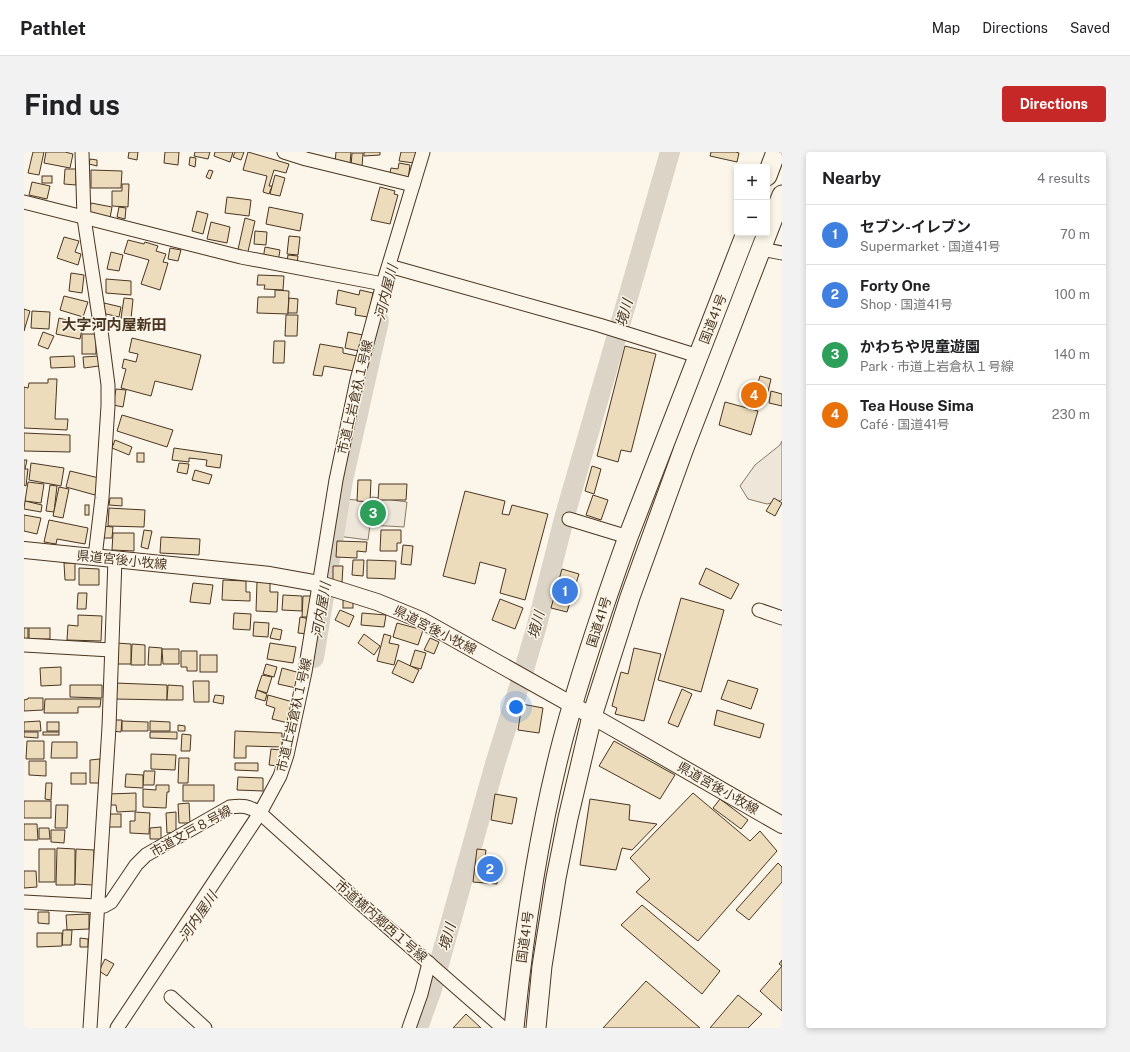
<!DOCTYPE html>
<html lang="en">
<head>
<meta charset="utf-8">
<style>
	:root { --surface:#fff; --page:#f2f2f2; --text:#202124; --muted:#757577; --line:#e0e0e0; --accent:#c62828 }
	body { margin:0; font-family:"Public Sans","Noto Sans JP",sans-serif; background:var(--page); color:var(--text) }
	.controls { position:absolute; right:12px; top:12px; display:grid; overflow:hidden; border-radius:4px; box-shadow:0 2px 6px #0003 }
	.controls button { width:36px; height:36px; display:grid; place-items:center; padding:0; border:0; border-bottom:1px solid var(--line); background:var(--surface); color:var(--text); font:20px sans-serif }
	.you { position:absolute; left:492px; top:555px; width:14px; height:14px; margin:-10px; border:3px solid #fff; border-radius:50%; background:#1a73e8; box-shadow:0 0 0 6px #1a73e833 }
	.badge { display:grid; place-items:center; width:26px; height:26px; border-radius:50%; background:var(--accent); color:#fff; font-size:13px; font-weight:700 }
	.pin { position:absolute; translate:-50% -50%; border:2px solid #fff; box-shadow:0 1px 4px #0006 }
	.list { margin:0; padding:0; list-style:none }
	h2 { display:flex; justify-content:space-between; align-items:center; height:52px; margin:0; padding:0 16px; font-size:17px }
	h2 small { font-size:13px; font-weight:400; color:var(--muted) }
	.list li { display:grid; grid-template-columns:26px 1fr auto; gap:12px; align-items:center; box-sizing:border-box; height:60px; padding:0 16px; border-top:1px solid var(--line) }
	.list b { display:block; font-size:15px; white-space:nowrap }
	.list p { margin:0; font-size:13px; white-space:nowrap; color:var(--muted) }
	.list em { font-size:13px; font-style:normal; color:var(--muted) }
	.map { position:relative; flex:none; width:758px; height:876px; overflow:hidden; border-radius:4px }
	header { display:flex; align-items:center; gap:24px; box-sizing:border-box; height:56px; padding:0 20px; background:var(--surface); border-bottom:1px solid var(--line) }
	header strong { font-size:19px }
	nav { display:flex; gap:22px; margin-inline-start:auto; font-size:14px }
	.intro { display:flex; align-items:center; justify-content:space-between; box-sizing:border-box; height:96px; padding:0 24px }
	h1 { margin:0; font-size:28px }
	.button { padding:10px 18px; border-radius:4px; background:var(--accent); color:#fff; font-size:14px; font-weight:700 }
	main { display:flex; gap:24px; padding:0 24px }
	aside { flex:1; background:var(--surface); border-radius:4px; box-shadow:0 2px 6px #0003 }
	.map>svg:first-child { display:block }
	.green { fill:#ede6d9; stroke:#887966 }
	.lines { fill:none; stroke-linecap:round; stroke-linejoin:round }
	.river { stroke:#dcd4c6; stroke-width:20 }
	.building { fill:#ecdcbc; stroke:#4a3520 }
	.minor-casing { stroke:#4a3520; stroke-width:15 }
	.major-casing { stroke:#4a3520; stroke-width:18 }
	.highway-casing { stroke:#4a3520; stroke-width:21 }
	.minor { stroke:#fbf6e9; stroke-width:13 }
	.major { stroke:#fbf6e9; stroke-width:16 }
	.highway { stroke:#fbf6e9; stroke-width:19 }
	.labels { text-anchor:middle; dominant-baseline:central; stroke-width:3; stroke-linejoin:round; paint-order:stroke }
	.street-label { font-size:13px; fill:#4a3520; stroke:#fbf6e9 }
	.water-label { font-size:14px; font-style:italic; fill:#4a3520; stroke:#fbf6e9 }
	.quarter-label { font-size:15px; font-weight:bold; fill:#4a3520; stroke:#fbf6e9 }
</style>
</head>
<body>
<header>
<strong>Pathlet</strong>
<nav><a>Map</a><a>Directions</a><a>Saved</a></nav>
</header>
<div class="intro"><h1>Find us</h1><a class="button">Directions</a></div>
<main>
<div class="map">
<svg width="758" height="876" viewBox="0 0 758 876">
	<rect width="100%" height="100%" fill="#fbf6e9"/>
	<g class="green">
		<path d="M758,289V348L743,352L724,347L716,334L731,313L756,293Z"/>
		<path d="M348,345L383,350L380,375L346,373L344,388L313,384L320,347L346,349Z"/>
	</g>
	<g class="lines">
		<g class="river">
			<path d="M290,506L319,328L355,169"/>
			<path d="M394,876L408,837L471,612L491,548L512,477L541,363L646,0"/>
		</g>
	</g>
	<g class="building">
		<path d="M9,0H20L15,23L4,21Z"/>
		<path d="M22,0H41L49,2L46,16L20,11Z"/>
		<path d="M105,0H114L113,8L104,6Z"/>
		<path d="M141,0H155L154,13L140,11Z"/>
		<path d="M171,0H186L184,7L170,4Z"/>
		<path d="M191,0H209L206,10L190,4Z"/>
		<path d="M211,0H220L217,8L209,5Z"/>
		<path d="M224,0L265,12L262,21L250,18L245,34H248L245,42L239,40L243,24L219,18Z"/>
		<path d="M312,0H327L326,12L311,11Z"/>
		<path d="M340,0H356V3L340,4Z"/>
		<path d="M377,0H392L390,11L375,9Z"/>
		<path d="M687,0H712L715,1L713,10L686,4Z"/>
		<path d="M328,1H339L338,15H327Z"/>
		<path d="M166,5L172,6L171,15L165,13Z"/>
		<path d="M66,7L73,8V14L65,12Z"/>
		<path d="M375,11L386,13L384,28L365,25L367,16L374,17Z"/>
		<path d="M41,17H52V33L40,32Z"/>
		<path d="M67,18L98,19L97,36H67Z"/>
		<path d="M185,18L189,19L186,27L182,25Z"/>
		<path d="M251,23L261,26L256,44L246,42Z"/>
		<rect x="18" y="24" width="10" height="7"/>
		<path d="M8,30L26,34L23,47L5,43Z"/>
		<path d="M98,32H105L104,55L88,54V39H98Z"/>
		<path d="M356,35L371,39L370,42L374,43L366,72L347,68Z"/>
		<path d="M203,45L227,48L225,64L201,61Z"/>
		<path d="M67,51L88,55L86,66L65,62Z"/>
		<path d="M95,55L102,56L101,67L93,65Z"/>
		<path d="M245,55L279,62L276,79L242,72Z"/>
		<path d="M173,59L184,62L179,82L168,79Z"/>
		<path d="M221,66L231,69L223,104L213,102Z"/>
		<path d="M187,70L206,75L203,91L183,87Z"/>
		<path d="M231,79L243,80L242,93L230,92Z"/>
		<path d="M265,84L276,85L274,103L263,102Z"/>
		<path d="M40,85L55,89L51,100L57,102L54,113L33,106Z"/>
		<path d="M104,88L120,92L121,90L134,94L132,99L142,102L139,110L144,111L136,138L117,132L125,108L100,101Z"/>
		<path d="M241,95L256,98L254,110L239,107Z"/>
		<path d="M146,96L157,98L154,109L144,107Z"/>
		<path d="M87,100L99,103L95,119L83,117Z"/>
		<path d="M264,103L274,104L273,111L263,109Z"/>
		<path d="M47,121L60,123L58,141L45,139Z"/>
		<path d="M234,123L260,124L259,138L240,137L241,133H233Z"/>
		<path d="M82,127L107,129V143L82,141Z"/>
		<path d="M251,138L265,139L264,162L233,161L234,145H251Z"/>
		<path d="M314,138L335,143L336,138L349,141L344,165L331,163L332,156L312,152Z"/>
		<path d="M40,144L64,150L59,165L36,158Z"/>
		<path d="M100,146L109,147L107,167L97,166Z"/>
		<path d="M265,146L274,147L273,161H264Z"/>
		<path d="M80,151L97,155L95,165L78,161Z"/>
		<path d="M0,157L6,159L0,179Z"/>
		<path d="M8,159L26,160L25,177L7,176Z"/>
		<path d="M262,163H274L273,184H261Z"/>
		<path d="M35,166L59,172L56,187L32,182Z"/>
		<path d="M19,180L30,184L24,197L14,193Z"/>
		<path d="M324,180L339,183L335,199L321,196Z"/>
		<rect x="58" y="182" width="14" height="20"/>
		<path d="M108,186L177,203L168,238L131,229L127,244L97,236L102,217L98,216L100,207L112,210L114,202L105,200Z"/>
		<path d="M250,189H261L260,211H249Z"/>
		<path d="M296,192L319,196V201L333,204L330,219L300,214L298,224L289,223Z"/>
		<path d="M601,194L632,202L607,300L597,298L594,310L573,304Z"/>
		<path d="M50,204L51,215L27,216L26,205Z"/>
		<path d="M75,204V214L60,216L59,205Z"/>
		<path d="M736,224L747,227L743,244L731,241Z"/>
		<path d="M24,227H33L31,267H44L43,278L0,276V235L4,236L5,231H24Z"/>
		<path d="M92,237L102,238L99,255L89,253Z"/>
		<path d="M747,239L758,242V254L745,251Z"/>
		<path d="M719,245L733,248L731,255L723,254V251L718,250Z"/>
		<path d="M701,250L734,259L727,283L695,273Z"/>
		<path d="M98,263L149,278L143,295L93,279Z"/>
		<path d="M0,281L46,283V300L0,299Z"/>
		<path d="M91,288L108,295L105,303L88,296Z"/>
		<path d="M150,296L198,303L196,316L182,314L183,308L165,306V310L148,308Z"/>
		<rect x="113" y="301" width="7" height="9"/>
		<path d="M0,308H3L1,317H4L2,334L0,333Z"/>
		<path d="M7,311L40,316L37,334L5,328Z"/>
		<path d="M155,311L165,312L163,322L153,320Z"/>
		<path d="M568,314L577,317L570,342L561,339Z"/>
		<path d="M171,318L188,323L185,332L168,328Z"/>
		<path d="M46,319L75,326L71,343L42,335Z"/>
		<path d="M334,328H347L346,350L333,349Z"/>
		<path d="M4,330L20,332L17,351L1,349Z"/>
		<path d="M355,332H383L382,348H354Z"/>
		<path d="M26,333L33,334L30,360L22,359Z"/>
		<path d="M35,335L45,337L39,366L29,364Z"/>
		<path d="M441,339L481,349L478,362L485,363L488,353L524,362L501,448L476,441L482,417L456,410L451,432L419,424Z"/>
		<path d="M569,343L584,348L577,368L562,363Z"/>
		<path d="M86,346H98V354L85,353Z"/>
		<path d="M750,346L758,351L751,364L742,359Z"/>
		<path d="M1,349L18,353L17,360L0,357Z"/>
		<rect x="61" y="353" width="4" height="10"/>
		<path d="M85,356L121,358L120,375L84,374Z"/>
		<path d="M0,363L17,366L13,382L0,379Z"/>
		<path d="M25,368L64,376L61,392L33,387L32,392L20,390Z"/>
		<path d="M79,374L89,375L88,386H78Z"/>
		<path d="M120,378L128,379L124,397L117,395Z"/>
		<path d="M357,378H377V391H373V399H356Z"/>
		<path d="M89,381H110V399L88,398Z"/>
		<path d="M137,385L176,387L175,403L136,401Z"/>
		<path d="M313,389L343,390L342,400L333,399V406L312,405Z"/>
		<path d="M379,393L389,394L387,413L377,412Z"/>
		<path d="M329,408H340L339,424L328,423Z"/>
		<path d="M343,408L372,409L371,427L343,426Z"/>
		<path d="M40,411H51V428H41Z"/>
		<path d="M309,414H319L318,430L309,429Z"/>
		<path d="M55,416L75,417V433H55Z"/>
		<path d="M682,416L715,432L707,447L675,432Z"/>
		<path d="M538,417L555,422L543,460L527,456Z"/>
		<path d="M199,428L222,429V440H226V449L198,448Z"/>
		<path d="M233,430H246V440H254L253,460L232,459Z"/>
		<path d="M169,431L189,433L186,452L166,450Z"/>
		<path d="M54,441H63L62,457H53Z"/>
		<path d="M259,443L278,444V459L258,458Z"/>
		<path d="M279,444H289V465H278Z"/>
		<path d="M657,446L700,458L677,540L634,528Z"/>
		<path d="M476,447L499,456L491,477L468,468Z"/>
		<rect x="319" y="448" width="10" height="8"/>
		<path d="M316,458L330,464L325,475L311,468Z"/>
		<path d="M210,461L227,462L226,478L209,477Z"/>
		<path d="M338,461L362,463L360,475L337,473Z"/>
		<path d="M54,463L78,464L77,489L43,488L44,473L54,474Z"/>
		<path d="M276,465L286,467L284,482L274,481Z"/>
		<path d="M230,470L245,471L244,485L229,484Z"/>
		<path d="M373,471L399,478L394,493L369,485Z"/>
		<rect x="0" y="476" width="4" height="11"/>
		<rect x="5" y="476" width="21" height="11"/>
		<path d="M249,476L258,478L256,488L246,486Z"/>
		<path d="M340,482L356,494L350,503L334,491Z"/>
		<path d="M360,482L367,484L365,491L375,493L370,513L353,509Z"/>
		<path d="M406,486L415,490L410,502L400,498Z"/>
		<path d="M92,491L107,492V512H91Z"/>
		<path d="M246,491L272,495L269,511L243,507Z"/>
		<path d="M108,492L121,493V513H107Z"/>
		<path d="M125,495L138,496L137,513H124Z"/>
		<path d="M610,496L637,502L620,569L591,562L593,556L588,554L597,520L604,522Z"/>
		<path d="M138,497H155V512H139Z"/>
		<path d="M391,498L402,501L397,517L386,514Z"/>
		<path d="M157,499H173V519H163V515H157Z"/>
		<rect x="176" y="503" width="17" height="17"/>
		<path d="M374,508L395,518L389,531L368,521Z"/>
		<path d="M242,512L253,515L250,525L239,522Z"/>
		<path d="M37,515V533L17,534L16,516Z"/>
		<path d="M258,516L276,521L272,536L254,532Z"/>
		<path d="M238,523L248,525L243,541L233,538Z"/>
		<path d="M704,528L734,537L727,557L697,547Z"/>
		<path d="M169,529H185V550H170Z"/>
		<path d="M91,531L143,533V548L91,547Z"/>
		<path d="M46,533H78V546L46,545Z"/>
		<path d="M144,533L159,534V548H143Z"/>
		<path d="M658,537L668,542L654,575L644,571Z"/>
		<path d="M233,538L243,542L241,549L231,546Z"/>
		<path d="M191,543L200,544L199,552L189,550Z"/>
		<path d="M244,543L269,550L264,571L248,567L251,556L242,553Z"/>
		<path d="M4,546H19V558L0,559V548L4,547Z"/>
		<path d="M21,547H77L76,555H54V561H20Z"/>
		<path d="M498,552L519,556L515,581L494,578Z"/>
		<path d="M693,558L740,572L736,586L690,573Z"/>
		<path d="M88,568H98L97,580L88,579Z"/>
		<path d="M16,569L17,579H0V570Z"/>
		<path d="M98,569L124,570V579H98Z"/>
		<path d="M126,569L146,570V579H126Z"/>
		<rect x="23" y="570" width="12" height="9"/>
		<path d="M154,573L161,574V579H154Z"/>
		<path d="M211,579L258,581V595L222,594V606H210Z"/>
		<path d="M0,580H14V586L0,585Z"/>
		<rect x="19" y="580" width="16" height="3"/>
		<path d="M126,580H153V587L126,586Z"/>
		<path d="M158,582L167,583L166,599H157Z"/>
		<path d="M3,589H20V607H2Z"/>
		<path d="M590,589L651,623L636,647L575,614Z"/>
		<path d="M28,590H53V606H27Z"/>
		<path d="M247,597L257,598L254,614L245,613Z"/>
		<path d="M127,602L152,603L151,618L127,617Z"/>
		<path d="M155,606H165L164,631H154Z"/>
		<path d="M76,607L77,631H66V608Z"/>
		<path d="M5,609H22V624L5,623Z"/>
		<path d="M211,611H234V619L211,618Z"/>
		<path d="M120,619H131L130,633H119Z"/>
		<rect x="47" y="621" width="15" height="11"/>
		<path d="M102,622L119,623V636L101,635Z"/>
		<path d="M214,625L239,626V639L213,638Z"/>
		<path d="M22,631H28L27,648L21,647Z"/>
		<path d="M132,633H145V640H143L142,656L119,655V637L132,638Z"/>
		<rect x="159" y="633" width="31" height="16"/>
		<path d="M112,641V659L93,660L92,653H85L84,642Z"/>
		<path d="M669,641L726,689L736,679L753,699L674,789L612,740L626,727L606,706Z"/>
		<path d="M471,642L493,646L488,672L467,668Z"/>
		<path d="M566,647L606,653L605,668L633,672L608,698L598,696L592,718L556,713Z"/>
		<path d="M696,647L724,668L717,677L689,656Z"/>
		<rect x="0" y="649" width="27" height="17"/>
		<path d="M165,651L166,671H155L154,652Z"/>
		<path d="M32,653H44L43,676H31Z"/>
		<path d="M111,660L126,661L125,682L106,681V669H111Z"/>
		<path d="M152,660V680L143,681L142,661Z"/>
		<rect x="83" y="662" width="14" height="13"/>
		<path d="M0,672H13L14,688H0Z"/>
		<path d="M137,675V687H126V676Z"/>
		<path d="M15,676H25L26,687H15Z"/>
		<path d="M27,678H41L40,691L27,690Z"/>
		<path d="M33,696L51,697V733H32Z"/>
		<rect x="15" y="697" width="16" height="33"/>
		<path d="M52,697L70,698L69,733L51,732Z"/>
		<path d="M453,697L462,698L460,712L474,714L473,732L449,730Z"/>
		<path d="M754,711L758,715V730L725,768L712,758Z"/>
		<path d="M0,719H12L13,735L0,736Z"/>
		<path d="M618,753L696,819L678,842L597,773Z"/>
		<path d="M14,760H25V772L14,771Z"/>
		<path d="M65,762V777L43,778L42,763Z"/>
		<path d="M39,778H48L47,793H38Z"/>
		<path d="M13,781H38V794L13,795Z"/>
		<path d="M56,786L64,787V795H56Z"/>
		<path d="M81,807L90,812L83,824L75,819Z"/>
		<path d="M758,808V859L736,839L758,814L755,812Z"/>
		<path d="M622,829L676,876H579Z"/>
		<path d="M714,843L738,862L724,876H686Z"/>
		<path d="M442,862L457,876H429Z"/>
	</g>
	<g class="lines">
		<defs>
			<g id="minor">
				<path d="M58,0L60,66L76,171L84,233V254L78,346L71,405"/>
				<path d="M260,0L282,7L389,33"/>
				<path d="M0,50L217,105L359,132"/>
				<path d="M737,97L758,101"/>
				<path d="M365,114L575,173L674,204"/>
				<path d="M545,367L604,385"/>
				<path d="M735,458L758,466"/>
				<path d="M0,493L87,498"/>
				<path d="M0,750L73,754H80L87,750L112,713L122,703L206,655C219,653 224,654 236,661L336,751L479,876"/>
				<path d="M147,845L181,876"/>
				<path d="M66,876L85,575L91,407"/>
				<path d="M93,876L236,661L256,624L263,603L281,520L312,328L333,228L359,132L399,0"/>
				<path d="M385,876L397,842L405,811"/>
			</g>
			<path id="major" d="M0,398L246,423L296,432L353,450L397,468L584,573L758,673"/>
			<g id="highway">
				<path d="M743,24L752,0"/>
				<path d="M490,876C500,779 514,682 539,587C557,519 580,452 604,385L722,81"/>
				<path d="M512,876L518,814L532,726L544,666L568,564L606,445L660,296L758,43"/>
			</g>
		</defs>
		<use href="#minor" class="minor-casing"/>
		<use href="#major" class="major-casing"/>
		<use href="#highway" class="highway-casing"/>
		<use href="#minor" class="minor"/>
		<use href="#major" class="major"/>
		<use href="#highway" class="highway"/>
	</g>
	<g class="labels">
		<g class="street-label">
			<text transform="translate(689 167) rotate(-69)">国道41号</text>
			<text transform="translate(331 245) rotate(-77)">市道上岩倉杁１号線</text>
			<text transform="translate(98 408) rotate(6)">県道宮後小牧線</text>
			<text transform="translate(575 470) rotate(-72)">国道41号</text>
			<text transform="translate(411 478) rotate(27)">県道宮後小牧線</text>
			<text transform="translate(270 563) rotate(-77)">市道上岩倉杁１号線</text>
			<text transform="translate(694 636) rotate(30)">県道宮後小牧線</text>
			<text transform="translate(167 679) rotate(-29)">市道文戸８号線</text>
			<text transform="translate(357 769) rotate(41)">市道横内郷西１号線</text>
			<text transform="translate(501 785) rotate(-82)">国道41号</text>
		</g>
		<g class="water-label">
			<text transform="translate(362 140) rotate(-76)">河内屋川</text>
			<text transform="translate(600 161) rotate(-74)">境川</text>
			<text transform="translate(297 458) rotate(-81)">河内屋川</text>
			<text transform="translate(512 473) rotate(-75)">境川</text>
			<text transform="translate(174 764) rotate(-56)">河内屋川</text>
			<text transform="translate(423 785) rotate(-74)">境川</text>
		</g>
		<g class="quarter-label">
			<text x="90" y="172">大字河内屋新田</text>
		</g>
	</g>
</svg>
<div class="controls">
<button>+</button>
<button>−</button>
</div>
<div class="you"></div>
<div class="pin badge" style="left:541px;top:439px;background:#3f7fe0">1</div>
<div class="pin badge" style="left:466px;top:717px;background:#3f7fe0">2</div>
<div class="pin badge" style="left:349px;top:361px;background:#2e9e5b">3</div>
<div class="pin badge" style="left:730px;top:243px;background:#e8710a">4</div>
</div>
<aside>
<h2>Nearby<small>4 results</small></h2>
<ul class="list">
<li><span class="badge" style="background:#3f7fe0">1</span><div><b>セブン-イレブン</b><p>Supermarket · 国道41号</p></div><em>70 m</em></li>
<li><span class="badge" style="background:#3f7fe0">2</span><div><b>Forty One</b><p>Shop · 国道41号</p></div><em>100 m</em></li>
<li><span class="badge" style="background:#2e9e5b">3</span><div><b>かわちや児童遊園</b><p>Park · 市道上岩倉杁１号線</p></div><em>140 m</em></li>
<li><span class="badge" style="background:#e8710a">4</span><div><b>Tea House Sima</b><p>Café · 国道41号</p></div><em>230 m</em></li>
</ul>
</aside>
</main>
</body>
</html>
